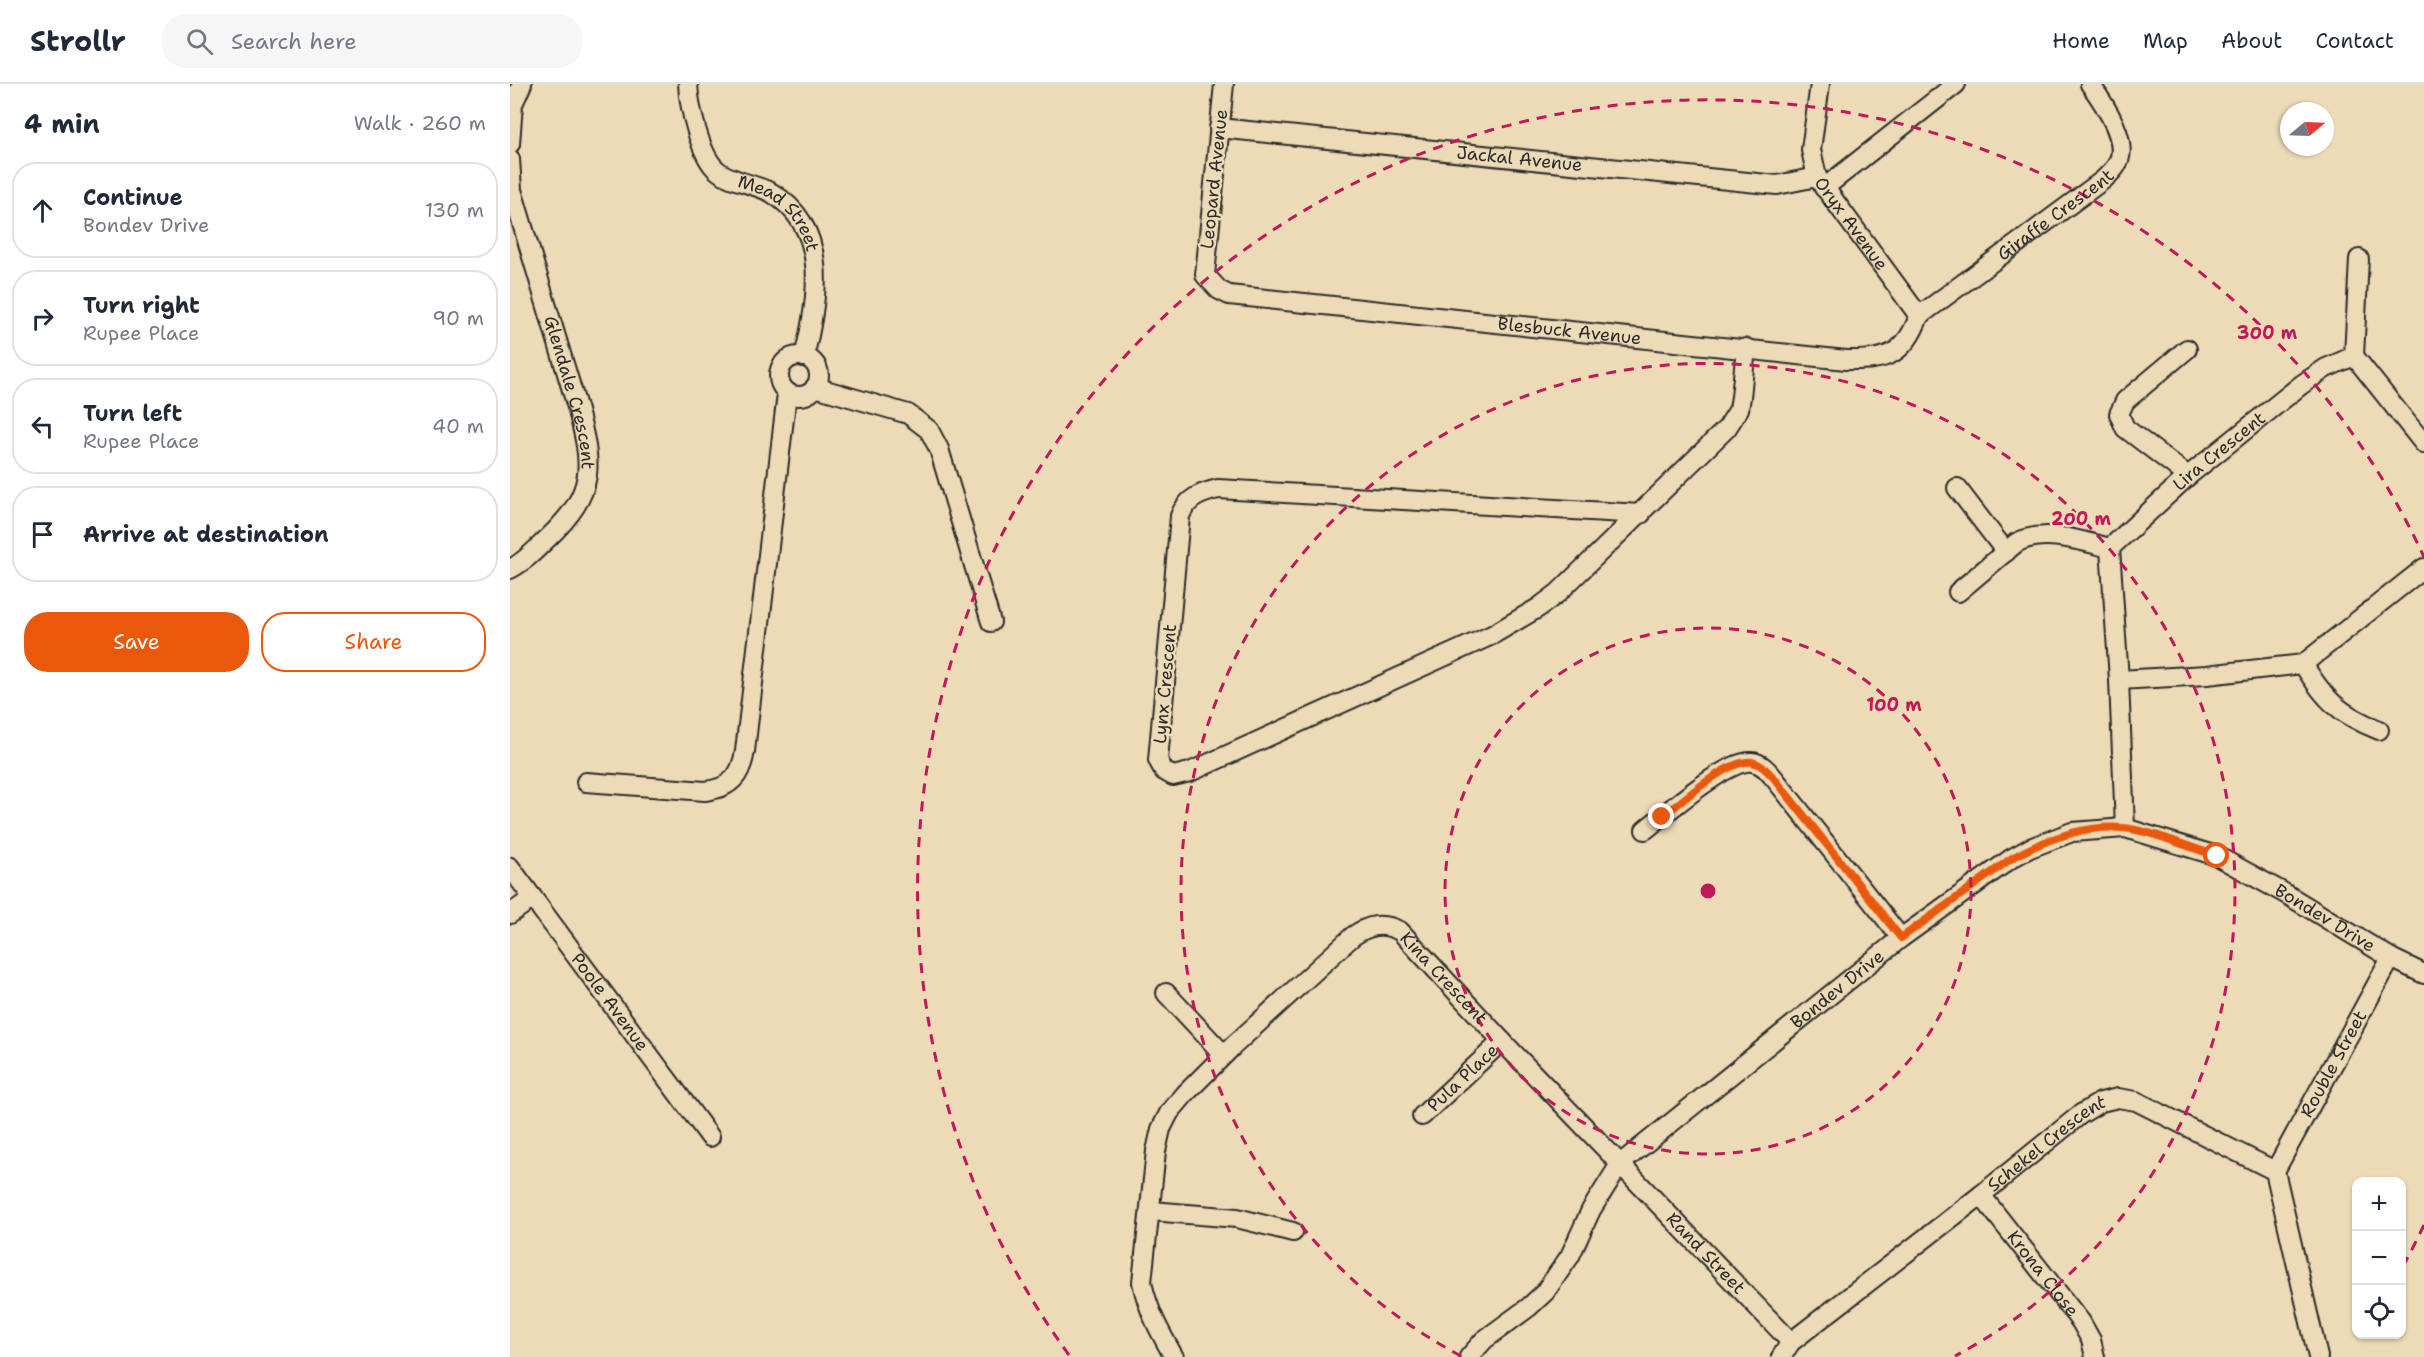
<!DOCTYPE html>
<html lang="en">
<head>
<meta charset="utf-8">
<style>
	:root { --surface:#fff; --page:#f6f6f7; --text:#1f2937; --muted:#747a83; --line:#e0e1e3; --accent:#ea580c }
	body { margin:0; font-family:"Shantell Sans",sans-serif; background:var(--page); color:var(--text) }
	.controls { position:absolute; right:18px; bottom:18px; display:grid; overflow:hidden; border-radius:12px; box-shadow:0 2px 4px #0004 }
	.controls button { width:54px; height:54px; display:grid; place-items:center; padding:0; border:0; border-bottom:2px solid var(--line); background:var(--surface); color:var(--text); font:30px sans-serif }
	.compass { position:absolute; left:1770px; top:18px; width:54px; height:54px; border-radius:50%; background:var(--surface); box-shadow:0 2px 4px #0004; rotate:71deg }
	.stop { position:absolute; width:18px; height:18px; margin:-14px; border:4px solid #ea580c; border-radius:50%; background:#fff }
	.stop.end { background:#ea580c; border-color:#fff; box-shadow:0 2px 6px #0008 }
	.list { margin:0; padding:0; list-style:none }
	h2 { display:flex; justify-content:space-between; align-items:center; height:78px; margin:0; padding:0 24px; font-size:26px }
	h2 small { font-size:20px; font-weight:400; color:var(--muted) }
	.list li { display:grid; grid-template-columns:39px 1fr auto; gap:18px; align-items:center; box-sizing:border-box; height:96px; margin:0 12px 12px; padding:0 12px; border:2px solid var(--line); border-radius:24px }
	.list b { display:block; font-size:22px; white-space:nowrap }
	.list p { margin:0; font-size:20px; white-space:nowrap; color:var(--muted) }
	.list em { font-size:20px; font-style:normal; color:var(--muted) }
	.actions { display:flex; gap:12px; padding:18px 24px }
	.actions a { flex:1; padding:14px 0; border:2px solid var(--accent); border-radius:24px; text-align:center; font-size:21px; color:var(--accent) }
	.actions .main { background:var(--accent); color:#fff }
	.icon { flex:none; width:33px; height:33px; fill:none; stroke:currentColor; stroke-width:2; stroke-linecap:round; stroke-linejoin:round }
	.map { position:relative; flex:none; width:1914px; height:1273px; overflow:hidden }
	header { display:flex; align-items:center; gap:36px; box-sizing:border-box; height:84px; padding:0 30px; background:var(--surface); border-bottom:2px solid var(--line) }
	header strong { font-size:28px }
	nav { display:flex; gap:33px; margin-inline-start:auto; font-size:21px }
	.search { width:420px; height:54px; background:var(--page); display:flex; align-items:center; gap:15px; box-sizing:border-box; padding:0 21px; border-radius:24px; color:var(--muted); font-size:22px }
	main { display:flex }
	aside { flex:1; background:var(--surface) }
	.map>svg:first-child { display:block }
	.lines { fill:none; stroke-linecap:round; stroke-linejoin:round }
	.minor-casing { stroke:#2b2b2b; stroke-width:22 }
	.minor { stroke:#eddbb8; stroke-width:18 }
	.route { stroke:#ea580c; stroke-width:8 }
	.ring { fill:none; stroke:#c2185b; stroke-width:3; stroke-dasharray:10 8 }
	.labels { text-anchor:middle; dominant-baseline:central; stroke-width:5; stroke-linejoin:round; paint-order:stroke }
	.street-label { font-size:18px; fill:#2b2b2b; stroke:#eddbb8 }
	.centre { fill:#c2185b; stroke:#eddbb8; stroke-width:3 }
	.ring-label { font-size:18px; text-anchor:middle; font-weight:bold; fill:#c2185b; stroke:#eddbb8; stroke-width:5; stroke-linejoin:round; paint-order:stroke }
</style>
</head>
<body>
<header>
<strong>Strollr</strong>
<div class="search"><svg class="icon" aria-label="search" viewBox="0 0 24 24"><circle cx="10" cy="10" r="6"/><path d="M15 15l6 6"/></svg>Search here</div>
<nav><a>Home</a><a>Map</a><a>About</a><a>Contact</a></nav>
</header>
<main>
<aside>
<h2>4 min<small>Walk · 260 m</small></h2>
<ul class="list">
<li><svg class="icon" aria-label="ahead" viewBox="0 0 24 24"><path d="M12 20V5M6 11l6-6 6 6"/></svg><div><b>Continue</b><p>Bondev Drive</p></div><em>130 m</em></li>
<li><svg class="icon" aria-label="right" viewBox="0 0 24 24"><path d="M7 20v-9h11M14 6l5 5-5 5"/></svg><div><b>Turn right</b><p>Rupee Place</p></div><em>90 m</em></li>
<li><svg class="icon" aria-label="left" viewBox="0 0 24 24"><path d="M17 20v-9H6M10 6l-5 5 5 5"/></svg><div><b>Turn left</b><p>Rupee Place</p></div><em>40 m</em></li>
<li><svg class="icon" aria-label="arrive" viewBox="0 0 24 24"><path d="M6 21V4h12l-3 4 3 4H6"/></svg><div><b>Arrive at destination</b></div></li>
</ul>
<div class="actions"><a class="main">Save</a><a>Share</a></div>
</aside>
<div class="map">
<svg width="1914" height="1273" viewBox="0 0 1914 1273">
	<rect width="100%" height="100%" fill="#eddbb8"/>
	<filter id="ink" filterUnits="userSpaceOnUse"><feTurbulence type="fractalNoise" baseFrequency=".0167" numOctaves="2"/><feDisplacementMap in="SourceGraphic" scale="12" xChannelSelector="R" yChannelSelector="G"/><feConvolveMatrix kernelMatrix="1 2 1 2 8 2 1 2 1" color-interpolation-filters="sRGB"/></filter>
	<g filter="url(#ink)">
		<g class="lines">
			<defs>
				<g id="minor">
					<path id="s1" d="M178,0C179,22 190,72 207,86C219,97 246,100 262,109C321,145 308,217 294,273"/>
					<path id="s2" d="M714,0L695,191L709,206L719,211L1336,276C1376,277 1395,271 1409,232"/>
					<path id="s3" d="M1310,0L1301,66L1307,93L1409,232"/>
					<path id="s4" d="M709,44L1267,101L1307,93"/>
					<path d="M0,60L3,20L12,0"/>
					<path id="s5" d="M0,75L2,106L67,323C83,382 86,408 39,453C27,464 15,478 0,485"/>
					<path d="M1314,104L1446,0"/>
					<path id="s6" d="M1409,232L1593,96C1597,92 1603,87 1606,82C1622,60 1593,18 1580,0"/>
					<path d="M1677,265L1615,317L1609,330L1615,344L1678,392"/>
					<circle cx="289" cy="292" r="20"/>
					<path d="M1844,272L1914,360"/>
					<path d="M1844,272L1849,175"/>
					<path d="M305,303L398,330L419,346L429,365L481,538"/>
					<path d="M1447,404L1496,468"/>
					<path d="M1131,430L708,405C691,409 677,414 670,432L648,676L654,687L663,692L680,688L982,551L1028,524L1048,509L1217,344L1229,325L1231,313L1236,264"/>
					<path id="s7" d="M1600,464L1678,392L1791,301L1816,284L1844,272"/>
					<path d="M1600,464L1609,596L1615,744"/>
					<path d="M1448,508L1506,459C1534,444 1571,457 1600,464"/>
					<path d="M1793,580C1815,616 1829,630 1869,646"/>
					<path d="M1609,596L1697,591L1793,580L1914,484"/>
					<path d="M76,698L195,707C221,704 231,692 235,667L277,309"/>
					<path d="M1135,746C1155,730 1218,675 1242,678C1252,679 1258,687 1264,694L1391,854"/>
					<path id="s8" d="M0,783L200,1053"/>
					<path d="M0,830L23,814"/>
					<path d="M656,909L714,971"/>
					<path id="s9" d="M912,1032L992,957"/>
					<path id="s10" d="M1765,1087L1881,874"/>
					<path id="s11" d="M1471,1111L1571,1238L1581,1256L1585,1273"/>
					<path d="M641,1127L727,1134L783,1148"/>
					<path id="s12" d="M664,1273C650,1248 638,1227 632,1198L646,1067L651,1045L659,1029L676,1009L722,963L843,852C859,841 872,838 890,847L992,957L1281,1258"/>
					<path id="s13" d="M959,1273L974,1256L1019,1223L1035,1208L1060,1172L1081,1126L1110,1080L1391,854L1502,774L1520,764L1562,748L1615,744L1707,772L1776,810L1881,874L1914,890"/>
					<path id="s14" d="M1271,1273L1281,1258L1471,1111L1571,1030L1591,1018L1608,1014L1626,1017L1765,1087L1808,1273"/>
				</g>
			</defs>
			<use href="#minor" class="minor-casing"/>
			<use href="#minor" class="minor"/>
		</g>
	</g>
	<g class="lines" filter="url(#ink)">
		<path class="route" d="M1152,733C1171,718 1218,675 1242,678C1252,680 1258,688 1264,694L1391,854L1502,774C1536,755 1573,741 1613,744C1640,746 1680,764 1707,772"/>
	</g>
	<g class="ring">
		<circle cx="1198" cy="807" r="263"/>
		<path d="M951 1272A527 527 0 1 1 1445 1272"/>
		<path d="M1914 1141A790 790 0 0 1 1892 1184M559 1271A790 790 0 1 1 1914 473"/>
	</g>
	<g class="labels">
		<g class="street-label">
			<text stroke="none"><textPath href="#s4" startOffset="302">Jackal Avenue</textPath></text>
			<text transform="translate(704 95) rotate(-84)">Leopard Avenue</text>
			<text stroke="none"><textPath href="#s6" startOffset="170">Giraffe Crescent</textPath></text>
			<text stroke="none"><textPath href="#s1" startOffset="171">Mead Street</textPath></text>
			<text stroke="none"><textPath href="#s3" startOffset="152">Oryx Avenue</textPath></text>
			<text stroke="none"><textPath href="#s2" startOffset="566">Blesbuck Avenue</textPath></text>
			<text stroke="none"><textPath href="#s5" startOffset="242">Glendale Crescent</textPath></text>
			<text stroke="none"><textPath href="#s7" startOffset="146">Lira Crescent</textPath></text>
			<text transform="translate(655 600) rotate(-85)">Lynx Crescent</text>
			<text stroke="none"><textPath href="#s13" startOffset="1086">Bondev Drive</textPath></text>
			<text stroke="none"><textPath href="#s12" startOffset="624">Kina Crescent</textPath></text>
			<text stroke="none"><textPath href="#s13" startOffset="528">Bondev Drive</textPath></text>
			<text stroke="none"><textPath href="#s8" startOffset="168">Poole Avenue</textPath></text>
			<text stroke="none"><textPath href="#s10" startOffset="122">Rouble Street</textPath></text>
			<text stroke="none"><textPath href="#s9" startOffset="56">Pula Place</textPath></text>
			<text stroke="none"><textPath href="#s14" startOffset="342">Schekel Crescent</textPath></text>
			<text stroke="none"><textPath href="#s12" startOffset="1004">Rand Street</textPath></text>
			<text stroke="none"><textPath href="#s11" startOffset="100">Krona Close</textPath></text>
		</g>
	</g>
	<circle cx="1198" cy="807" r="9" class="centre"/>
	<g class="ring-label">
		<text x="1757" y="255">300 m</text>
		<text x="1571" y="441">200 m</text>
		<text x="1384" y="627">100 m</text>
	</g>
</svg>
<div class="controls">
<button>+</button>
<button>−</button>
<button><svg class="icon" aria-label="locate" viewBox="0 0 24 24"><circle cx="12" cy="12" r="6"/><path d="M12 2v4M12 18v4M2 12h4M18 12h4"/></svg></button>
</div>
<svg class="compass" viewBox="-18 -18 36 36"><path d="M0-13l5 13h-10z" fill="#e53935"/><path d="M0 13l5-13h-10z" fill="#747a83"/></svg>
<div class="stop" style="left:1707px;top:772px"></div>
<div class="stop end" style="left:1152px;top:733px"></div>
</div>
</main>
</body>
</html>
